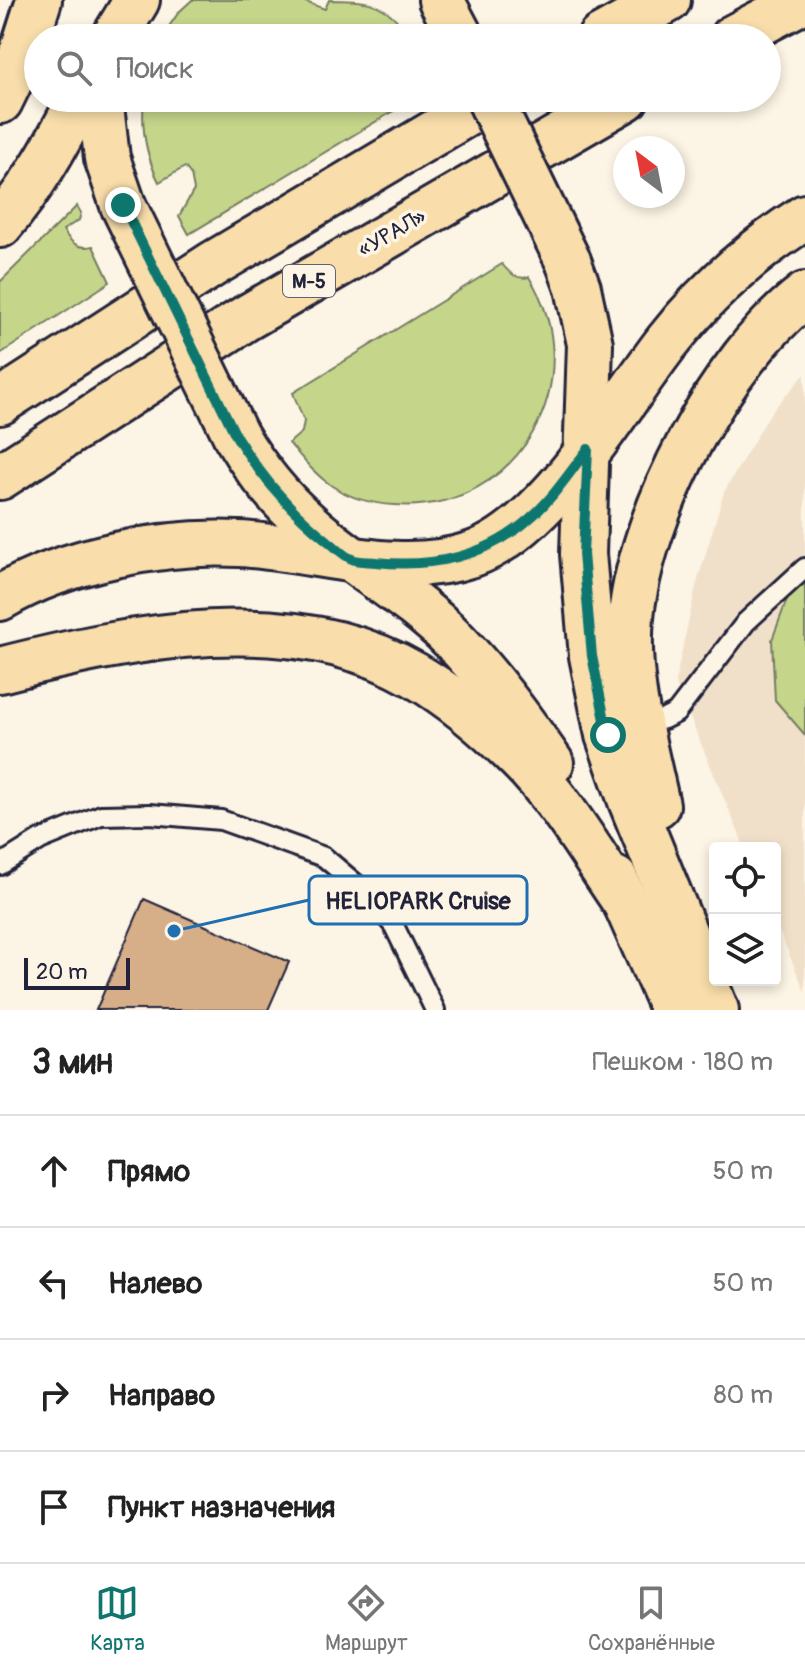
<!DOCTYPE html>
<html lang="ru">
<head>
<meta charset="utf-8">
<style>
	:root { --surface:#fff; --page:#f6f6f6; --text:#222; --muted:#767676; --line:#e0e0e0; --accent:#0f766e }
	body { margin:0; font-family:Pangolin,sans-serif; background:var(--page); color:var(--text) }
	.controls { position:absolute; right:24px; bottom:24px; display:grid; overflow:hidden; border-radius:8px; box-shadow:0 4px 12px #0003 }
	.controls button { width:72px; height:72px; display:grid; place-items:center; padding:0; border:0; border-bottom:2px solid var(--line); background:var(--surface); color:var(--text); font:40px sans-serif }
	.compass { position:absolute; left:613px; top:136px; width:72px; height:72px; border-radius:50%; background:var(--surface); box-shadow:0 4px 12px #0003; rotate:328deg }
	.scale { position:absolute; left:24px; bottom:20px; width:106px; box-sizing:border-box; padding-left:8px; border:4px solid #22223b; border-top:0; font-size:22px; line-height:28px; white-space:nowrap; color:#22223b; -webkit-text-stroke:6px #fcf5e5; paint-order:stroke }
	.stop { position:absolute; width:24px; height:24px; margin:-18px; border:6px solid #0f766e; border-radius:50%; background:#fff }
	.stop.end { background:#0f766e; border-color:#fff; box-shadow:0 2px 8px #0008 }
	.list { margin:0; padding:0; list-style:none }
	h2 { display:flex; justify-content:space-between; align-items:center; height:104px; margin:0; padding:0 32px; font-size:34px }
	h2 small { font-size:26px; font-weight:400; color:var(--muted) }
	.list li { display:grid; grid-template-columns:52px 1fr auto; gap:24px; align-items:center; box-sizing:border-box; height:112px; padding:0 32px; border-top:2px solid var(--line) }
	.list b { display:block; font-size:30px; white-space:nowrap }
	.list em { font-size:26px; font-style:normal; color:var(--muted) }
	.icon { flex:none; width:44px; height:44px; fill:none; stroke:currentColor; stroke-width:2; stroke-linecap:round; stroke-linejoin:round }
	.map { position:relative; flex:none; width:805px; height:1010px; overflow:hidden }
	.search { position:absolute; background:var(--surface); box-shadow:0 4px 12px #0003; left:24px; right:24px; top:24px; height:88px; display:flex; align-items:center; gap:20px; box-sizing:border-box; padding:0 28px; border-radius:44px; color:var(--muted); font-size:30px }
	.sheet { height:552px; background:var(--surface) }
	nav { display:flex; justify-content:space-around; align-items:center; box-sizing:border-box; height:112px; border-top:2px solid var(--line); background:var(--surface); font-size:22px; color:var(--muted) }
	nav a { display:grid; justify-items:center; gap:4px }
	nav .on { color:var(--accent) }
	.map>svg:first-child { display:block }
	.built { fill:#f1e0c9 }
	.green { fill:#c5d68b; stroke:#747c63; stroke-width:2 }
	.building { fill:#d6ae88; stroke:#22223b; stroke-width:2 }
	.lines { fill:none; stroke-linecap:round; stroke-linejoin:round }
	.lane-casing { stroke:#22223b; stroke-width:24 }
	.primary-casing { stroke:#22223b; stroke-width:50 }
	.highway-casing { stroke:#22223b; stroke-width:50 }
	.lane { stroke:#fcf5e5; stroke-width:18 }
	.primary { stroke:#f9deab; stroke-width:44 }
	.highway { stroke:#f9deab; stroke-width:44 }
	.primary-bridge-casing { stroke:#22223b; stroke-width:50; stroke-linecap:butt }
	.primary-bridge { stroke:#f9deab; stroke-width:44 }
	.route { stroke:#0f766e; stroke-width:10 }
	.labels { text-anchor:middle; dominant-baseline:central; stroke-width:7; stroke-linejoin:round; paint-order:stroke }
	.shield { fill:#fcf5e5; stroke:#63616e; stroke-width:2 }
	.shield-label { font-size:20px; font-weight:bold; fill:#22223b }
	.street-label { font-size:22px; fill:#22223b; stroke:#fcf5e5 }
	.leader { fill:none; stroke:#1f6fb2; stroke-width:3 }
	.callout-dot { fill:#1f6fb2; stroke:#fcf5e5; stroke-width:3 }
	.callout { fill:#fcf5e5; stroke:#1f6fb2; stroke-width:3 }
	.callout-label { font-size:24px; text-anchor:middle; font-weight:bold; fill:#22223b }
</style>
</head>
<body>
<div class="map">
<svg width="805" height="1010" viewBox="0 0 805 1010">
	<rect width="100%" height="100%" fill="#fcf5e5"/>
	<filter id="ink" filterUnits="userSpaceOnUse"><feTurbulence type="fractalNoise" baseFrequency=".0125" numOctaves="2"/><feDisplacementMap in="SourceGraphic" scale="16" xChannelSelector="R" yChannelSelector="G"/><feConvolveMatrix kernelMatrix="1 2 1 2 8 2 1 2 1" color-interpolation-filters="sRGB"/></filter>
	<g filter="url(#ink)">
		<path class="built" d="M805,374V992L775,921V848H745L675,682L696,586L724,492L771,412Z"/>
		<g class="green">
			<path d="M192,0H300L325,9L329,0C362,0 381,0 401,25L389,35L390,38H161L179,12Z"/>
			<path d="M144,98H415L189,234L179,216L194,190L191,175L185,167L159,182C146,156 141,127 144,98Z"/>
			<path d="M77,206L81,213L79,220L63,230C70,242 78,250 93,246L110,282L0,354V282Z"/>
			<path d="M502,264C509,273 517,280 529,277C594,380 518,514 395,505C373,504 350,498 332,486C314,474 302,458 289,443L302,432L304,421L293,393Z"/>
			<path d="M805,573V735L775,700L772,640L792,586Z"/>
		</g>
		<path class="building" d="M144,899L289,962L268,1010H96Z"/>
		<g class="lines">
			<defs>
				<g id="lane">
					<path d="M641,725L664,719L676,713L746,622L805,568"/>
					<path d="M0,865L40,840L101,815L150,814L221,820L324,857L364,891L394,926L435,1010"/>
				</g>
				<g id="primary">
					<path d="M441,0L461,38"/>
					<path d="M114,38L137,0"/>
					<path d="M100,98L107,158L123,205"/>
					<path d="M0,101L20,60L39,0"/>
					<path d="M0,225C34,186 57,143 81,98"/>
					<path d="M568,261L578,288L590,344L583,554L592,656L608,735L631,801L716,1010"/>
					<path d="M236,436C256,470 279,499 309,525C354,566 410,595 453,639C489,676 521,720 551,763"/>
					<path d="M0,598C66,559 163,540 239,544C317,548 396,580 473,554C548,528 618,405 667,342C706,292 752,251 805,217"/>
					<path d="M0,670C131,637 291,603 415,675C452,697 489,728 519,758C561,799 594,858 627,905"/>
					<path d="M657,805C644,745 625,679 631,617C641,513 721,359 805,295"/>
					<path d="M615,879L673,1010"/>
				</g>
				<g id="highway">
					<path d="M600,38L668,0"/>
					<path d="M732,38L804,0"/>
					<path d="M0,402L213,264L493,98"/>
					<path d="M0,477L246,318L626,98"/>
				</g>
			</defs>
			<use href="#lane" class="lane-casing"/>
			<use href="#primary" class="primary-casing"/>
			<use href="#highway" class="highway-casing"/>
			<use href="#lane" class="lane"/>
			<use href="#primary" class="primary"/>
			<use href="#highway" class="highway"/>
			<defs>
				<g id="primary-bridge">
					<path d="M489,98L568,261"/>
					<path d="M123,205L236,436"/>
				</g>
			</defs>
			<use href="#primary-bridge" class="primary-bridge-casing"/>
			<use href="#primary-bridge" class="primary-bridge"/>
		</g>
	</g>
	<g class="lines" filter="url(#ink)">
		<path class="route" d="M123,205L236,436C261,477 290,511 328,541C335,546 343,556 352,559C358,562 369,561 376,562C431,568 487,557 529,519C552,500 569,473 588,449L583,554L592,656L608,735"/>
	</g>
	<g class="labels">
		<rect class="shield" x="283" y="265" width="52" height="32" rx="6"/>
		<g class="shield-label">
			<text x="309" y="281">М-5</text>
		</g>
		<g class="street-label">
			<text transform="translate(392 233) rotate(-30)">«УРАЛ»</text>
		</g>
	</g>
	<path class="leader" d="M174 931L309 900"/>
	<circle class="callout-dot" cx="174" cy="931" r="8"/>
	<rect class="callout" x="309" y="876" width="218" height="48" rx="8"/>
	<g class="callout-label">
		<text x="418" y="909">HELIOPARK Cruise</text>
	</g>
</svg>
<div class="controls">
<button><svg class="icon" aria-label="locate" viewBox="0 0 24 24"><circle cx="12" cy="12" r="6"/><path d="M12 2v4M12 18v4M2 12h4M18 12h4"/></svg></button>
<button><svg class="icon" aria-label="layers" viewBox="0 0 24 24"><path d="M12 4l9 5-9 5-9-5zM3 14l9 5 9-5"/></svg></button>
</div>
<svg class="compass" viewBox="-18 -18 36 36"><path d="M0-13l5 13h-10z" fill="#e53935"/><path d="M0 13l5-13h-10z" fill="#767676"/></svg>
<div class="scale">20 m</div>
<div class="stop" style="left:608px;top:735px"></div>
<div class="stop end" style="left:123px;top:205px"></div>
<div class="search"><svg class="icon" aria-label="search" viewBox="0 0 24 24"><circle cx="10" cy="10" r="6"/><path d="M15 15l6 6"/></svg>Поиск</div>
</div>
<section class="sheet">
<h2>3 мин<small>Пешком · 180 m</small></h2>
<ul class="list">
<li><svg class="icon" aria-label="ahead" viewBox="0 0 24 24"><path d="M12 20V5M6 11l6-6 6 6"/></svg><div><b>Прямо</b></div><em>50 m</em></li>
<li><svg class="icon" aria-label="left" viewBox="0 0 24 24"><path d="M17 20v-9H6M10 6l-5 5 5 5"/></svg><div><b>Налево</b></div><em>50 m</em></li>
<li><svg class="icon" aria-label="right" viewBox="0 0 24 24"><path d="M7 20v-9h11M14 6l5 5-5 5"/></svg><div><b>Направо</b></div><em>80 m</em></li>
<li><svg class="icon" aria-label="arrive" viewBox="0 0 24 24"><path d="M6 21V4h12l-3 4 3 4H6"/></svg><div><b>Пункт назначения</b></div></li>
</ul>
</section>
<nav>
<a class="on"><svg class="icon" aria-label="map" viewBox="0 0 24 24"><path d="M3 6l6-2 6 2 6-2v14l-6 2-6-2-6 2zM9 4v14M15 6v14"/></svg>Карта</a>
<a><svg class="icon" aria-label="directions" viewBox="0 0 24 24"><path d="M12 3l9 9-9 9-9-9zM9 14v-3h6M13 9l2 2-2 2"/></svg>Маршрут</a>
<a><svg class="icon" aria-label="saved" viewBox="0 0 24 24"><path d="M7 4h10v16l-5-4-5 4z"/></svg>Сохранённые</a>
</nav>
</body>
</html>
